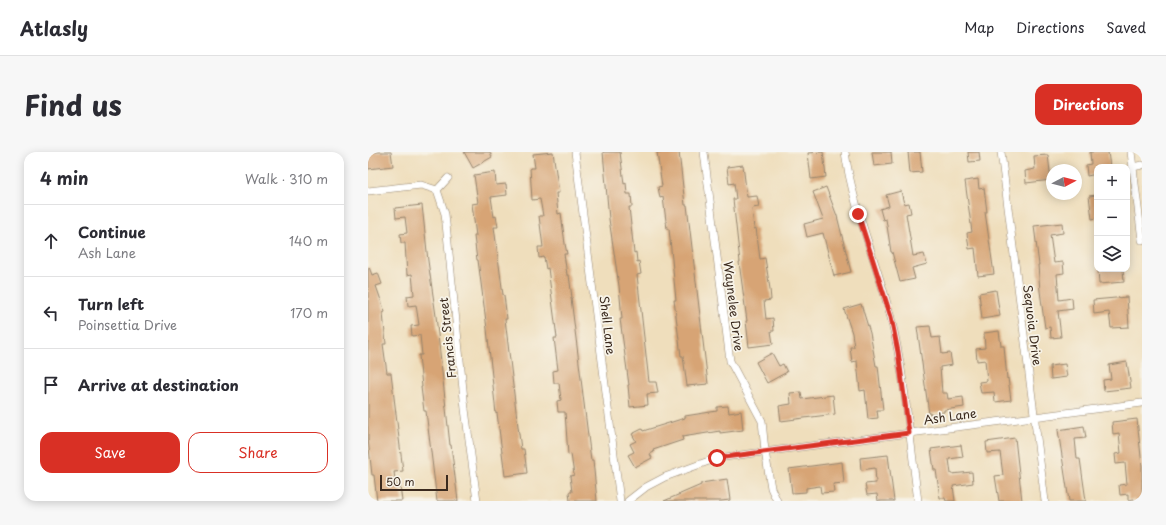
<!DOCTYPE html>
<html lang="en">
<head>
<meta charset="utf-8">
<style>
	:root { --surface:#fff; --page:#f7f7f7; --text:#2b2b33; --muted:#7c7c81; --line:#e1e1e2; --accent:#d93025 }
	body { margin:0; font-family:"Playpen Sans",sans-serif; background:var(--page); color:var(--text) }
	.controls { position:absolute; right:12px; top:12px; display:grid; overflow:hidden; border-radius:8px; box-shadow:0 2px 10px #0003 }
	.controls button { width:36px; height:36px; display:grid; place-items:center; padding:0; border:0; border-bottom:1px solid var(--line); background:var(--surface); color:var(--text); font:20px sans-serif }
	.compass { position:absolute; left:678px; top:12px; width:36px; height:36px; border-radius:50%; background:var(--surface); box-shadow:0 2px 10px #0003; rotate:83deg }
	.scale { position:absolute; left:12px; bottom:10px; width:68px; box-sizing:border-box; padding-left:4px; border:2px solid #3b2a1e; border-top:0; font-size:11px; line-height:14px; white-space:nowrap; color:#3b2a1e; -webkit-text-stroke:3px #f7f3e8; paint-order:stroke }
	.stop { position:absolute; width:12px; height:12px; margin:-9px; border:3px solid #d93025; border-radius:50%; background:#fff }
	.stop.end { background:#d93025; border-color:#fff; box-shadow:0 1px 4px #0008 }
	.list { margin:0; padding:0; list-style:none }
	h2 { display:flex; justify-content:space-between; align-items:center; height:52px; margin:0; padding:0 16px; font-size:17px }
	h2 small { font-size:13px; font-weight:400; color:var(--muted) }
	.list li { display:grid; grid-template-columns:26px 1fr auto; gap:12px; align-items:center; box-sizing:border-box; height:72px; padding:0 16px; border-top:1px solid var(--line) }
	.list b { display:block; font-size:15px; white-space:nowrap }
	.list p { margin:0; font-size:13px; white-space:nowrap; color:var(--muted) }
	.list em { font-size:13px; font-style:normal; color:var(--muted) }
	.actions { display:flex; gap:8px; padding:12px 16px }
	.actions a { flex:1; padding:9px 0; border:1px solid var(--accent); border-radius:12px; text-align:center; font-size:14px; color:var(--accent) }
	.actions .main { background:var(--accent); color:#fff }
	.icon { flex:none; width:22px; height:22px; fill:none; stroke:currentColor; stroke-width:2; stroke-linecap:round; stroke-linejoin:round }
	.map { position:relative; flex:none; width:774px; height:349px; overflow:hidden; border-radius:12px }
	header { display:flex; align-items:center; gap:24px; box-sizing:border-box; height:56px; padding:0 20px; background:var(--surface); border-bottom:1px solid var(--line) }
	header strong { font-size:19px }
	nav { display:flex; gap:22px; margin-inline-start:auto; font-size:14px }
	.intro { display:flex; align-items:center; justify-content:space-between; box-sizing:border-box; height:96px; padding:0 24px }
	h1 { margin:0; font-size:28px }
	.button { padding:10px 18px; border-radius:12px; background:var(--accent); color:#fff; font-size:14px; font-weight:700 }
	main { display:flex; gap:24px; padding:0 24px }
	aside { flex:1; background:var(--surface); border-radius:12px; box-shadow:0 2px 10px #0003 }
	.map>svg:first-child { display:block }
	.building { fill:#d7a474 }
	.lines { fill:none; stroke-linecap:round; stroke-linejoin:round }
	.minor-casing { stroke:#95846d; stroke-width:8 }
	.minor { stroke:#fff; stroke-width:7 }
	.route { stroke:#d93025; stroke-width:5 }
	.labels { text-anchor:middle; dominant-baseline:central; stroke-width:3.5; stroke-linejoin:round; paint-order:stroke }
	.street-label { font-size:12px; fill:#3b2a1e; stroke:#f7f3e8 }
</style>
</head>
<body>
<header>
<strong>Atlasly</strong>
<nav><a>Map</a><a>Directions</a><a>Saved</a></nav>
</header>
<div class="intro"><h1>Find us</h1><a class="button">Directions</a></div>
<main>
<aside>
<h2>4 min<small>Walk · 310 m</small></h2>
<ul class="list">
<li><svg class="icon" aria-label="ahead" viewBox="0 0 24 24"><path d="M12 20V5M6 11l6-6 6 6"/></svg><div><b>Continue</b><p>Ash Lane</p></div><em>140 m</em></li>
<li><svg class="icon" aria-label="left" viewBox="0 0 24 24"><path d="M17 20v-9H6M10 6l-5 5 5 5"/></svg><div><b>Turn left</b><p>Poinsettia Drive</p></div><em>170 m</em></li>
<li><svg class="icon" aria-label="arrive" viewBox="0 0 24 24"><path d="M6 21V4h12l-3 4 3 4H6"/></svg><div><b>Arrive at destination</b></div></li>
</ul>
<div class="actions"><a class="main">Save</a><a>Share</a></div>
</aside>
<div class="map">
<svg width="774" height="349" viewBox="0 0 774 349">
	<rect width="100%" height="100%" fill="#f7f3e8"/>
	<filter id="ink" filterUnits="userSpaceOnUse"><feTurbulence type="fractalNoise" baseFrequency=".025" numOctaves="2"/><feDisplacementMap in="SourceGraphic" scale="8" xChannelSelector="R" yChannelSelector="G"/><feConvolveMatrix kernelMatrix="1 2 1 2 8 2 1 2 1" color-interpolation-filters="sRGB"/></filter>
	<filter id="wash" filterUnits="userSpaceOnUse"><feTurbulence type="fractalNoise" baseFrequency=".012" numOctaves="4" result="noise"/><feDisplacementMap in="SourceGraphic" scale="16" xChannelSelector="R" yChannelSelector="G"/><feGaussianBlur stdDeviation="0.9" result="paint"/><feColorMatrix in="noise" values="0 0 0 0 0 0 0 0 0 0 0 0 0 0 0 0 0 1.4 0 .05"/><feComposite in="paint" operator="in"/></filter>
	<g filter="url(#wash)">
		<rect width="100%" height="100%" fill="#efdebc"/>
		<g id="blocks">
			<g class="building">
				<path d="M0,0H23L25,14L0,17Z"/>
				<path d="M96,0H122L124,5L105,16Z"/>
				<path d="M185,0L191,41H188L190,62L193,61L197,92L199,102H196L199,123H201L204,146H203L223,308H225L229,349H202L201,340H204L202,324L206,323L203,302L200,303L197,260H190L189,249L193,248L191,231H186L185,219L190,218L186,186H189L180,116L178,117L176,105L171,106L170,95H175L171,64H175L172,47L164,48L162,16H167L165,2Z"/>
				<path d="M235,0H252L256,32L258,31L259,42H263L264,55H261L266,101L268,100L269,110L271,109L273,122L269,123L281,230H288L290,241L279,242L280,253L262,255L260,233H261L252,167H254L251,134L241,67Z"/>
				<path d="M289,0H311L317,53H319L340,232L319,234L315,204H313L306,148H308L301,77H299L295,45L292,46L290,35L294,34Z"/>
				<path d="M455,0L458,25L443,27L440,1Z"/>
				<path d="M504,0H523L524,12L506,14Z"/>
				<path d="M540,0H552L554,20L542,21Z"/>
				<path d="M600,0H611L612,9L601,10Z"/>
				<path d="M722,0H740L742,15H729V22L719,24L718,13L723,12Z"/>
				<path d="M680,3L683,28L658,31L657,19L667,17L666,4Z"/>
				<path d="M375,13L379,45L389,44L391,55L384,56L386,77L388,76L392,107L397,106L402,137L403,148L396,149L398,167L405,166L406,179H403L405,192L381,195L378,169H379L371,110H372L365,47H368L366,31L361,32L359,15Z"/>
				<path d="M127,20L128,33L138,32L139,43L123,45L126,65L128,64L130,75H126L135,143H136L139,167H137L149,267L153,297H156L159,321L137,324L129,261L128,262L119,177L110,108H109L106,84H108L104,52L110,51L106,23Z"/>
				<path d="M610,27L611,37L616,36L619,60H617L626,122L610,124L607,96L601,97L599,81L604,80L597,29Z"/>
				<path d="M458,35L469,64L483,120L466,124L455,81L439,85L436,72L455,67L445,40Z"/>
				<path d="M533,39L536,52L541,51L543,61L538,62L545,104L556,102L559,112L544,116L547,127L532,130L524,100H523L518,67L515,68L512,57L521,54L518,43Z"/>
				<path d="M729,43V66L724,67L721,44Z"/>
				<path d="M54,53L60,109L68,164L82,293H83L90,349H69L58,259H56L53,235H54L51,203H54L52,183L44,184L43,174L51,173L48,153L40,154L39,144L46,143L44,122L39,123L37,91H33L32,82L39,81L37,65L28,66L27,56Z"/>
				<path d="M694,71L695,81L682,83L686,111L695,110L696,121L689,122L691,148L704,146L705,157L690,159L693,185L683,186L682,175L677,176L672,139L670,113H671L666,74Z"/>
				<path d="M1,115L4,123L10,121L14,132L8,134L17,160L15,161L18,192H15L19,221H23L35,319L26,320L28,334H32L34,349H9L6,323H4L0,287V116Z"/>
				<path d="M730,117H755L756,130L731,132Z"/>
				<path d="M628,138L632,164L614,167L611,141Z"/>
				<path d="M759,145L761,175L743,176L741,160L726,162L725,148Z"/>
				<path d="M493,152L502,181L508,214H510L515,258H509L510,266L500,267L497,238L492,239L489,209L484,210L482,195H486L484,181L476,157Z"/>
				<path d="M562,174L564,186L572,185L574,202L582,201L584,213L572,215L574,241H579L580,247L595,245L596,255L576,258V260L561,262L549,175Z"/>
				<path d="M631,179L633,194H636L639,227L640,226L643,248L627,250L626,240L613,241L611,230L619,229L617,208L609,209L608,197L617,196L616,181Z"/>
				<path d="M404,201L411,214L415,212L419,220L399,231L388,210Z"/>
				<path d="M759,210L763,236L736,239L735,228L743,227L741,213Z"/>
				<path d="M697,212L699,225L683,227L682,214Z"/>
				<path d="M433,240L434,247L465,243L467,262L413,269L411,254L423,252L422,241Z"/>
				<path d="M360,254L361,261L373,259L375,278L352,281V279L314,285L315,288L285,298L286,300L282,302L284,306L267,315L260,303L266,300L262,292L268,289L264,282L274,277L275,279L317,266V264L349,259V255Z"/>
				<path d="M769,267L774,314V349H766V347L760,348V342L752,343L751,333L759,332L757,311L748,312L747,302L753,301L751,281L745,282L744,270Z"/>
				<path d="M716,274L718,286L707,287L709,307H712L718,349H701L690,278Z"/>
				<path d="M647,286L654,349H631L627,324L635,323L632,300L619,301L618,290Z"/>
				<path d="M593,293L595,305L581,307L583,322L604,320L605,331L585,334L587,349H578L577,346H572L568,318H566L563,297Z"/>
				<path d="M520,303L526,349H510L509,342L499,343L497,332L508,331L507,316L493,318L492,306Z"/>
				<path d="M474,310L476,331L465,332L466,340L453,341L452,334L438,336V340L424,341L421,317Z"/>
				<path d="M359,327L362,348L353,349H296L333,333V331Z"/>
			</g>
		</g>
	</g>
	<g filter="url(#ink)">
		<use href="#blocks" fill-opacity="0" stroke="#95846d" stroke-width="1"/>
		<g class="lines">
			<defs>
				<g id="minor">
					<path d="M207,0L252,349"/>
					<path d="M336,0L362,209L394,269L397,299L403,336L409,349"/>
					<path d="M477,0C485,57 509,110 523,166C537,224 542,289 550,349"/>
					<path d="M633,0L677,349"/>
					<path d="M763,0L774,88"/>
					<path d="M765,15L774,13"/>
					<path d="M80,26L69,38L77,62L97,257L109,349"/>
					<path d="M0,39L53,33L69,38"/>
					<path d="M260,349L278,335L297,325L349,306L774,251"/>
				</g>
			</defs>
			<use href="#minor" class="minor-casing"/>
			<use href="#minor" class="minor"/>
		</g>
	</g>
	<g class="lines" filter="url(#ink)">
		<path class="route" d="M349,306L541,281L530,200L523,165L490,62"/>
	</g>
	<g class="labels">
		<g class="street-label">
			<text transform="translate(366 154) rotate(83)">Waynelee Drive</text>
			<text transform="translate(240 173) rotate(83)">Shell Lane</text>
			<text transform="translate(665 173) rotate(83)">Sequoia Drive</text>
			<text transform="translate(79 186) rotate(-96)">Francis Street</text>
			<text transform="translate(582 264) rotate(-8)">Ash Lane</text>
		</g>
	</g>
</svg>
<div class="controls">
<button>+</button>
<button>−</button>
<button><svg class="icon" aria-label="layers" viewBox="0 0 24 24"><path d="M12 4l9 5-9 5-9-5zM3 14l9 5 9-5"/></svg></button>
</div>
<svg class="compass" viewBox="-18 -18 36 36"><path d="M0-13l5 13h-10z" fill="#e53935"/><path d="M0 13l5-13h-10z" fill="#7c7c81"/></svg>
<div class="scale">50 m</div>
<div class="stop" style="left:349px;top:306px"></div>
<div class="stop end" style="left:490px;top:62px"></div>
</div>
</main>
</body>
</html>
